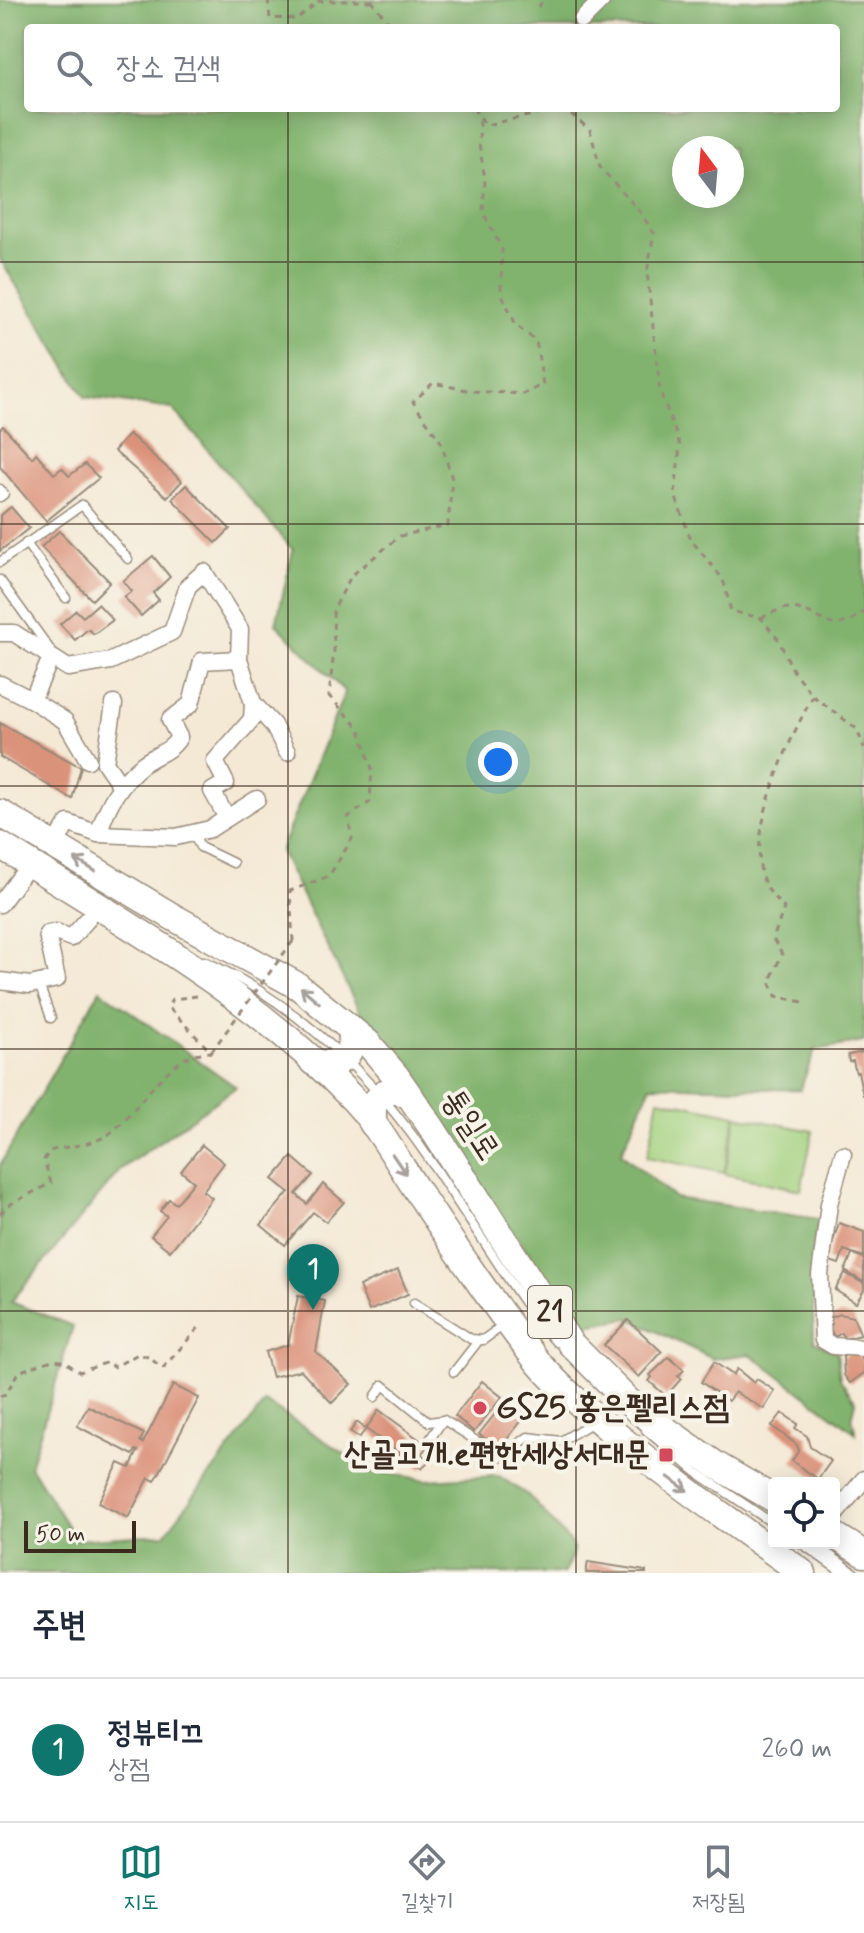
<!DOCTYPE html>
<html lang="ko">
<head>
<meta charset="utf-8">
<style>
	:root { --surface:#fff; --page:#f6f6f7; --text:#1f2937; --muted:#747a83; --line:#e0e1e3; --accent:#0f766e }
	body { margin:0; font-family:Mynerve,"Poor Story",sans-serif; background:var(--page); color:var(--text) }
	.controls { position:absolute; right:24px; bottom:24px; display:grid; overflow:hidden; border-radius:8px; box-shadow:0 4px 20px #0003 }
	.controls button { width:72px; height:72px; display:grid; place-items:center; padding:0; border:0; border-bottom:2px solid var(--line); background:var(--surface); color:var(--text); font:40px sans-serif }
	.compass { position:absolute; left:672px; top:136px; width:72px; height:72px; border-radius:50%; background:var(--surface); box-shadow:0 4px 20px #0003; rotate:344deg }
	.scale { position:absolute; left:24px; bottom:20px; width:112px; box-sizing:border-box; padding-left:8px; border:4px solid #3b2a1e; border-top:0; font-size:22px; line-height:28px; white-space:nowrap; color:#3b2a1e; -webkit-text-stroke:6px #f7f3e8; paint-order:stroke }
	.you { position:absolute; left:498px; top:762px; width:28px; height:28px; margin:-20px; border:6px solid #fff; border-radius:50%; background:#1a73e8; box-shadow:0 0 0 12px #1a73e833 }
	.badge { display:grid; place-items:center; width:52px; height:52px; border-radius:50%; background:var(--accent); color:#fff; font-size:26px; font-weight:700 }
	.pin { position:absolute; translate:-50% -66px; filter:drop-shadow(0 2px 4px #0008) }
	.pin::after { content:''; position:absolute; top:42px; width:28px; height:24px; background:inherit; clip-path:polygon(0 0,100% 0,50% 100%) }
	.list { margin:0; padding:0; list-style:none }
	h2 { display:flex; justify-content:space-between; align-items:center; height:104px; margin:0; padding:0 32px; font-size:34px }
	h2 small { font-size:26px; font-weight:400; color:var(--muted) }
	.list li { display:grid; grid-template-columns:52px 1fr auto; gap:24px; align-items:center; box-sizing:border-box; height:144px; padding:0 32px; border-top:2px solid var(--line) }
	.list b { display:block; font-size:30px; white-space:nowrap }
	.list p { margin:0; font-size:26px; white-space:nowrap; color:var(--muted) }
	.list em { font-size:26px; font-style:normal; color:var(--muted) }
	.icon { flex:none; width:44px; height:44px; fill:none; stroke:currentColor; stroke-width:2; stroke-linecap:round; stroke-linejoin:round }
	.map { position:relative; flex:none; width:864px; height:1573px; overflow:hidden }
	.search { position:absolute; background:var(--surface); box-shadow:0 4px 20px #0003; left:24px; right:24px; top:24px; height:88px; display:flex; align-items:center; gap:20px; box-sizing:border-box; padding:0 28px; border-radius:8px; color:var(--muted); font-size:30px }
	.sheet { height:248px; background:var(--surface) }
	nav { display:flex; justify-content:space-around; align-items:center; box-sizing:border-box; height:112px; border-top:2px solid var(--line); background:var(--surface); font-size:22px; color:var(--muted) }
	nav a { display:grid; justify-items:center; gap:4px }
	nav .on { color:var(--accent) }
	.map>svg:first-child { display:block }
	.green { fill:#a3d17f; stroke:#6f7e4e; stroke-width:2 }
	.forest { fill:#82b36e; stroke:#5e6e46; stroke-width:2; fill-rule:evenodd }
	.building { fill:#db927a }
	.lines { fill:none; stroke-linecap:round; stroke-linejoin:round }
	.lane-casing { stroke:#988a7a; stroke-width:11 }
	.street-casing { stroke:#988a7a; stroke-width:19 }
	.primary-casing { stroke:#988a7a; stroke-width:29 }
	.path { stroke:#988a7a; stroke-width:3; stroke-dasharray:6 6; stroke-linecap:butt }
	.lane { stroke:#fff; stroke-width:8 }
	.street { stroke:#fff; stroke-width:16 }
	.primary { stroke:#fff; stroke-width:26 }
	.path-bridge { stroke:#988a7a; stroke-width:3; stroke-dasharray:6 6; stroke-linecap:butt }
	.oneway { stroke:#a79f9a }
	.grid { fill:none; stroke:#3b2a1e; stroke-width:2; stroke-opacity:0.55 }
	.poi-dot { fill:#d1495b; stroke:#f7f3e8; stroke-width:3 }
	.labels { text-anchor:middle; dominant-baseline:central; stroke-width:8; stroke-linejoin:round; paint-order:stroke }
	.shield { fill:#f7f3e8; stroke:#73665b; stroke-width:2 }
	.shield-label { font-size:30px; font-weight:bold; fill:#3b2a1e }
	.street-label { font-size:32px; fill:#3b2a1e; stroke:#f7f3e8 }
	.poi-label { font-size:32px; font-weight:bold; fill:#3b2a1e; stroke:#f7f3e8; text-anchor:start }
</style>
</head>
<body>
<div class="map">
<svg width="864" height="1573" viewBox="0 0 864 1573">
	<rect width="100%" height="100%" fill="#f7f3e8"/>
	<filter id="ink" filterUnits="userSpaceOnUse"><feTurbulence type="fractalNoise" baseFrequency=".0125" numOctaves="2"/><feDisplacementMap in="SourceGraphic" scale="16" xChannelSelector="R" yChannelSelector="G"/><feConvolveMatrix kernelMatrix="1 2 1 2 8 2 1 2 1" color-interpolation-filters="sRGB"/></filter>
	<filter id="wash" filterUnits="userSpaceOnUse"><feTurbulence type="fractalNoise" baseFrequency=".006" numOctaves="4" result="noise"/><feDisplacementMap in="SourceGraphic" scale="32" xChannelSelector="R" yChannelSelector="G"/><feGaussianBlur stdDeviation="1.8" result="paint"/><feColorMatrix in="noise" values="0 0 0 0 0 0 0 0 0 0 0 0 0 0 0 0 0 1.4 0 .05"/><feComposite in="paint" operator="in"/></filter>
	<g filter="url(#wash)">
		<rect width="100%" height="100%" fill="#f4e9d5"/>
		<g class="green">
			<path d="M659,1099L736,1115L724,1173L647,1157Z"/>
			<path d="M737,1116L813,1131L801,1190L725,1174Z"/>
		</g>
		<g class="forest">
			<path d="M0,0H864V1042L815,1050L800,1090L651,1085L621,1153L675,1198L819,1219L813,1310L814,1341L837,1352L840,1379L856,1402L852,1418L856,1433L750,1354L713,1359L629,1318L581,1326L371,1035L280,851L345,692L276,624L293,550L173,409L85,397L0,259ZM28,28H836V108H28ZM684,148H732V196H684Z"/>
			<path d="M100,990L236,1087L121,1169L11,1302L73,1326L30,1466L76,1540L165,1534L265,1402L370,1470L426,1480L499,1476L529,1496L570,1542L574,1551L564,1573H0V1165Z"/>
		</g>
		<g id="blocks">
			<g class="building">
				<path d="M3,426L32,458L36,453L54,474L62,468L69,476L85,464L99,478L46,521L0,467V429Z"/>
				<path d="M129,434L182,481L167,497L114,451Z"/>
				<path d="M186,485L230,529L216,543L172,499Z"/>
				<path d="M11,507L29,528L0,551V516Z"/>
				<path d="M59,531L110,582L92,600L41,547Z"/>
				<path d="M153,556L170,577L153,593L159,600L141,616L124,597L132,591L123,581Z"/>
				<path d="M98,604L113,620L94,634L88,629L75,640L60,624L76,610L83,617Z"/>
				<path d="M0,723L81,767L72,799L0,757Z"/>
				<path d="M864,1052V1095H863L858,1072L856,1073L853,1061L849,1062L848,1055Z"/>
				<path d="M202,1145L224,1163L203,1191L212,1198L170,1251L151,1236L167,1216L160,1211L169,1199L176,1204L194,1182L181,1171Z"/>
				<path d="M292,1157L313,1175L296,1194L307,1204L323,1184L344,1202L326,1222L313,1212L285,1245L261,1225L289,1192L273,1179Z"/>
				<path d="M839,1223L864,1232V1257L844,1250L839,1264L827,1260Z"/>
				<path d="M852,1254L864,1258V1282L845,1271Z"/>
				<path d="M398,1270L408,1294L369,1311L359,1286Z"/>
				<path d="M845,1273L864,1284V1290L856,1303L835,1290Z"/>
				<path d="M298,1296L325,1301L316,1352L351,1384L332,1403L301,1370L272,1377L265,1352L288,1345Z"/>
				<path d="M840,1314L853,1317L861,1335L845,1339L842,1333L834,1337L829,1326L832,1324L830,1318Z"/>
				<path d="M628,1320L662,1352L639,1377L604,1345Z"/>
				<path d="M854,1349L864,1362V1373L850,1383L844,1375L843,1357Z"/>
				<path d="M669,1357L684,1370L678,1376L681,1379L666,1396L649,1381L652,1377L650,1375Z"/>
				<path d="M714,1362L733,1375L737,1369L754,1383L757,1379L775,1391L764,1409L735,1392L728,1401L701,1382Z"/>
				<path d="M482,1381L502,1397L474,1432L455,1416Z"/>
				<path d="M173,1385L199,1398L155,1481L149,1478L128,1518L98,1503L119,1463L130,1468L138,1451L136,1450L133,1455L77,1426L88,1406L144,1434L140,1441L143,1443Z"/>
				<path d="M507,1399L527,1414L499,1449L479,1434Z"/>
				<path d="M379,1410L428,1446L421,1454L429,1460L422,1469L366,1429L359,1438L350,1432L357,1422L366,1429Z"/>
				<path d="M782,1413L798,1424L795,1428L807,1436L810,1447L831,1461L818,1479L792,1461L799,1450L797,1445L772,1426Z"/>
				<path d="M588,1562L646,1571V1573H586Z"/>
			</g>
		</g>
	</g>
	<g filter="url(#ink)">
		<use href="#blocks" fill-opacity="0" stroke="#988a7a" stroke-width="2"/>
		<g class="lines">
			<defs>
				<g id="lane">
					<path d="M0,489L4,494L0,497"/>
					<path d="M26,543L66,598"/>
					<path d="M0,562L82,505L128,559"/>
					<path d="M0,580L51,651"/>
					<path d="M193,834L200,847L233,863"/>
					<path d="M204,961C283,996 354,1059 406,1127C432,1160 454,1198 478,1233C503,1270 526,1309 556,1342"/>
					<path d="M39,984L51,1018"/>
					<path d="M414,1303L471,1339L483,1340L505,1324"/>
					<path d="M454,1372L479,1340"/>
					<path d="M375,1397L383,1385L429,1422L444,1420L501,1457L528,1437L561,1441L595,1421"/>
					<path d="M646,1430L696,1472L774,1524"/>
					<path d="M428,1442L443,1420"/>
					<path d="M801,1543L843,1573"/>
					<path d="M814,1543L854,1573"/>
				</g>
				<g id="street">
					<path d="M582,20L602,0"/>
					<path d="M0,633H14L68,668L111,661L172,632L188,586L204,572L240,629L239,659L253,703L273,725L287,752"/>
					<path d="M0,684L32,700L51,658"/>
					<path d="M32,700L65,721L88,760"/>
					<path d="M114,704L105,763L121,786"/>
					<path d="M227,818L212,791L226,783L215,761L252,719L253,703"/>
					<path d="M98,834C107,806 119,783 143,764C156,754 171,752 179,737L170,720L191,704L202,661L239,659"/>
					<path d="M54,846L68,823L98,834L176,837L210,829L257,799"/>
					<path d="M0,904L30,864"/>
					<path d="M0,981L30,985L57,979L47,934L56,932L71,938L87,920"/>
					<path d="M843,1154L829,1204L820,1275L823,1340L833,1346L864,1348"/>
					<path d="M834,1516L864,1479"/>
				</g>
				<g id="primary">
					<path d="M0,813L173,917L298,986L367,1042L396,1076L432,1128L570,1343L636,1409L716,1465L774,1499"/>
					<path d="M0,845C122,922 253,994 353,1099C378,1125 396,1159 416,1189C454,1246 492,1303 534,1357C555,1384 583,1406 608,1428C670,1480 737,1526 803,1573"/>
					<path d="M313,1062C340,1067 353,1059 352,1030"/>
					<path d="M373,1124V1104L384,1093L397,1090L410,1096"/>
					<path d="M834,1535L864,1554"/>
				</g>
			</defs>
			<use href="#lane" class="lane-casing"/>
			<use href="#street" class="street-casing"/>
			<use href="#primary" class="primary-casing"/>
			<g class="path">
				<path d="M268,0L270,18L297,19L319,1H372"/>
				<path d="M371,0L393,28"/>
				<path d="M538,7L544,0"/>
				<path d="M473,108L486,125L546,112L570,113L590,130L600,167L640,212L654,233L647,272L660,391L680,445L675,495L691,540L723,579L731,611L761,618L778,639L794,672L813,696L857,729L864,748"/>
				<path d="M761,618C769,614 781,608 790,608C826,610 826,642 864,611"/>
				<path d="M293,941L290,891L329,876L352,839L348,817L370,802L372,769L360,729L329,696L334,651L333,611L351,576L400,536L448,525L452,479L441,442L413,402L433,383L471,391L524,394L543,384L536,341L516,325L501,292L502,249L483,212L485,179L479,144L480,118"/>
				<path d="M197,996L172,999L168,1007L211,1052"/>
				<path d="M803,1002L776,996L770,981L782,954L773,939L784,908C774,898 764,887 761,872C751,823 789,739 813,696"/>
				<path d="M0,1214L9,1205L51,1183L44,1160L49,1151C71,1145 96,1146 114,1130C138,1109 162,1068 192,1055C197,1053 205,1053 211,1052"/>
				<path d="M0,1396L6,1394L18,1372L52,1360L63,1361L80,1372L108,1362L114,1367L138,1354L148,1357L163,1368L202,1324"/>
			</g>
			<use href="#lane" class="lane"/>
			<use href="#street" class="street"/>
			<use href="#primary" class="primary"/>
			<path class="path-bridge" d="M211,1052L293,941"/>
		</g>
		<defs><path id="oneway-shaft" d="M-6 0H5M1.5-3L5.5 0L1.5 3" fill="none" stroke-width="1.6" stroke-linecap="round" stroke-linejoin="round" transform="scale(2)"/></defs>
		<g class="oneway">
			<use href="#oneway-shaft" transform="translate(85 865) rotate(-149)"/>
			<use href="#oneway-shaft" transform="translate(310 995) rotate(-140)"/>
			<use href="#oneway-shaft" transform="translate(399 1164) rotate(56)"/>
			<use href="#oneway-shaft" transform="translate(678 1484) rotate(36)"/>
		</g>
	</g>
	<path class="grid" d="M288,0V28M576,0V28M288,108V1573M576,108V1573M0,262H864M0,524H864M0,786H864M0,1049H864M0,1311H864"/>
	<g class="poi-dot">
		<circle cx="480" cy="1408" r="8"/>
		<rect x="658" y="1447" width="16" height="16" rx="4"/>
	</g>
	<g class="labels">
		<rect class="shield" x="528" y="1286" width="44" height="52" rx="6"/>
		<g class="shield-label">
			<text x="550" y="1312">21</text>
		</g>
		<g class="street-label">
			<text transform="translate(470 1125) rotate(57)">통일로</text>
		</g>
		<g class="poi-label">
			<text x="496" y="1408">GS25 홍은펠리스점</text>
			<text x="650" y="1455" text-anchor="end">산골고개.e편한세상서대문</text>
		</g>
	</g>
</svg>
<div class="controls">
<button><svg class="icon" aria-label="locate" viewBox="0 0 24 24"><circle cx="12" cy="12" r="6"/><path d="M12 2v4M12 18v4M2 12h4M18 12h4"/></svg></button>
</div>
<svg class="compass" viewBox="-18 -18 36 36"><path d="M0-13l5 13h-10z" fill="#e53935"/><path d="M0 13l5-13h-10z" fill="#747a83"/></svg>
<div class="scale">50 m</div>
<div class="you"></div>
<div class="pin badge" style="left:313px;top:1310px">1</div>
<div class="search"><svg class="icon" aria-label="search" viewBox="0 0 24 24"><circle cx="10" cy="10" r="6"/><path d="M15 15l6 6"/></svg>장소 검색</div>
</div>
<section class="sheet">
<h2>주변<small></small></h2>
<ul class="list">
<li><span class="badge">1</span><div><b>정뷰티끄</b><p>상점</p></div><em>260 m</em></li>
</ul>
</section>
<nav>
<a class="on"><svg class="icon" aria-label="map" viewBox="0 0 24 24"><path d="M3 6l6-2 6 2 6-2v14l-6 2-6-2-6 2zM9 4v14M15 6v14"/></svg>지도</a>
<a><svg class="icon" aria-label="directions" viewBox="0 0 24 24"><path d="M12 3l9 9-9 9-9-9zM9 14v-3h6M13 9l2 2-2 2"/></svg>길찾기</a>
<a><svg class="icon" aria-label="saved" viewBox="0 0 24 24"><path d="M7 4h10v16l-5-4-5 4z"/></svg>저장됨</a>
</nav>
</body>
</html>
